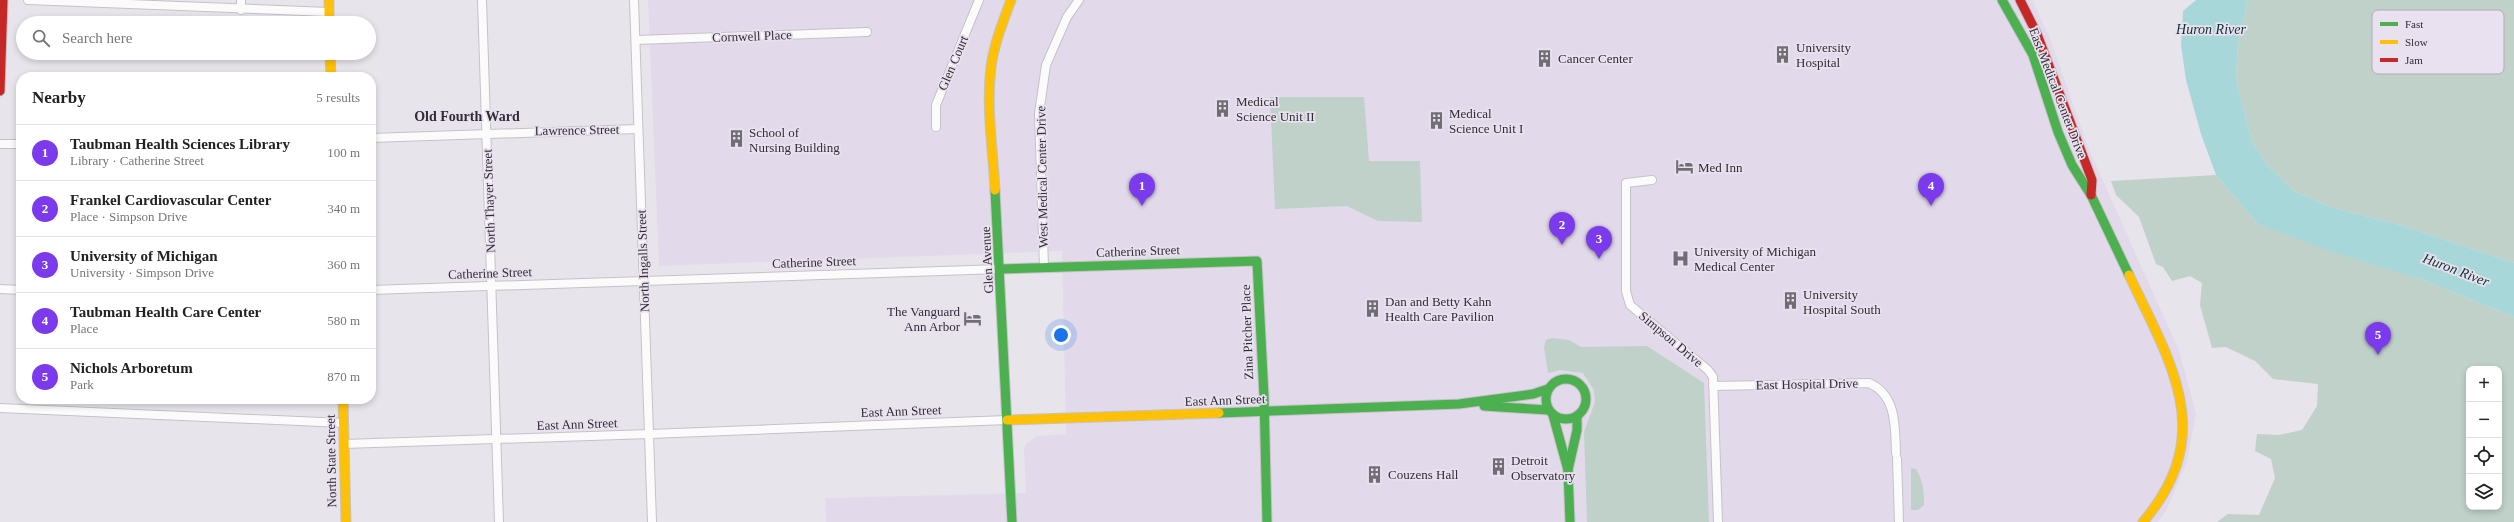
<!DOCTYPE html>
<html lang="en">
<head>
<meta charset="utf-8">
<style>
	:root { --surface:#fff; --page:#f6f6f6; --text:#222; --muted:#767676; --line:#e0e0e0; --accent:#7c3aed }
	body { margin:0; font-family:"Times New Roman",serif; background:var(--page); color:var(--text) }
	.controls { position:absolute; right:12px; bottom:12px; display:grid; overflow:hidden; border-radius:8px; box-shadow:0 2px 6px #0003 }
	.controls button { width:36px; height:36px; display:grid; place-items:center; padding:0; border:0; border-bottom:1px solid var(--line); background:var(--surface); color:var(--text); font:20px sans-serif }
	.you { position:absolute; left:1061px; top:335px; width:14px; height:14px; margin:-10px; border:3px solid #fff; border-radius:50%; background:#1a73e8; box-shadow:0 0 0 6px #1a73e833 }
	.badge { display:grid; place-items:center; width:26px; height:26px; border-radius:50%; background:var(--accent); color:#fff; font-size:13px; font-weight:700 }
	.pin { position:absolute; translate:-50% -33px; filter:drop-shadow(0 1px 2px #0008) }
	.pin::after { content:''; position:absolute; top:21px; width:14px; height:12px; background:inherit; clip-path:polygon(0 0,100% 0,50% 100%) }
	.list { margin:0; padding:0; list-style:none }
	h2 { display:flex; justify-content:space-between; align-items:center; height:52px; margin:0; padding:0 16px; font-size:17px }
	h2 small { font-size:13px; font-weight:400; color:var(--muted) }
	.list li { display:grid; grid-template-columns:26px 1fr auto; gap:12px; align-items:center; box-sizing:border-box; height:56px; padding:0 16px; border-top:1px solid var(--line) }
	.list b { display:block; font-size:15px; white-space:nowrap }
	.list p { margin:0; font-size:13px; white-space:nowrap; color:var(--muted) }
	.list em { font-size:13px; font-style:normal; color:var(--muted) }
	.icon { flex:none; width:22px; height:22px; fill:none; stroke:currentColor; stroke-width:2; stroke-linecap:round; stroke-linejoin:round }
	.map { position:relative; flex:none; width:2514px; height:522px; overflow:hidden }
	.search { position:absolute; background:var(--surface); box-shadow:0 2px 6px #0003; left:16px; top:16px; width:360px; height:44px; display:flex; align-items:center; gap:10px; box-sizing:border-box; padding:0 14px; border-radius:22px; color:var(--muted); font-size:15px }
	.panel { position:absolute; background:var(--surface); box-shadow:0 2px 6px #0003; left:16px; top:72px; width:360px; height:332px; border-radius:16px }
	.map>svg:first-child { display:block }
	.built { fill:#e2daea }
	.green { fill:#bfd1c9; fill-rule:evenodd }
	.water { fill:#a8d7d9 }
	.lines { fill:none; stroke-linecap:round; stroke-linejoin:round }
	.street-casing { stroke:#c5c2c7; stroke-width:10 }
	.fast-casing { stroke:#c5c2c7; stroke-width:11 }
	.slow-casing { stroke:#c5c2c7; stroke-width:11 }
	.jam-casing { stroke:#c5c2c7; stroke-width:11 }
	.street { stroke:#fcfbfc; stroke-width:8 }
	.fast { stroke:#4caf50; stroke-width:9 }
	.slow { stroke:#ffc107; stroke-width:9 }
	.jam { stroke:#c62828; stroke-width:9 }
	.labels { text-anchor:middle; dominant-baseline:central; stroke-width:3.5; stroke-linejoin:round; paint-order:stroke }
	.street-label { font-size:13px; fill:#302d33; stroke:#e9e1ef }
	.poi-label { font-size:13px; fill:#302d33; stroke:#e9e1ef; text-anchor:start }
	.water-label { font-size:14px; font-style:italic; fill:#0d3030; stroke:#e9e1ef }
	.neighbourhood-label { font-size:14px; font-weight:bold; fill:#302d33; stroke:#e9e1ef }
	.key { fill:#e9e1ef; stroke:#b2abb7; stroke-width:1 }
	.key-label { font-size:11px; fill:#302d33 }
</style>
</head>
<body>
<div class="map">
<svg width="2514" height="522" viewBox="0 0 2514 522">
	<rect width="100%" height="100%" fill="#e8e4ec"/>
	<path class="built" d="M648,0H2032L2050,38L2088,147L2180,353L2196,414L2187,462L2166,511L2158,522H826L825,498L1026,493L1024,449L1026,444L1037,436L1066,434L1062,251L659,266Z"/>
	<g class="green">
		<path d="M2248,0H2514V263L2400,225L2334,208L2295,192L2267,165L2252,142L2236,79L2238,44Z"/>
		<path d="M1270,97H1364L1369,161H1420L1422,222L1378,221L1347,206L1275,209Z"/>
		<path d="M2216,175L2258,224L2426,281L2514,317V522H2217L2228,514L2259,515L2275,478L2271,459L2255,451L2257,434L2279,435L2302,430L2317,406L2318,384L2273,379L2255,361L2226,347L2212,348L2200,305L2202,283L2190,276L2172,281L2163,267L2156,264L2139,217L2116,195L2111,181ZM2469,369H2499V507H2469Z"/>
		<path d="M1552,338L1569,340L1581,347L1647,346L1704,383L1709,522H1587L1584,432L1595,402L1594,390L1583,373L1560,370L1548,373L1544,347L1546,340Z"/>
		<path d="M1911,468L1916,469C1923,480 1924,492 1924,505L1918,510H1911Z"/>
	</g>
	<path class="water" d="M2196,0H2248L2238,44L2236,79L2252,142L2267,165L2295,192L2334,208L2400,225L2514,263V317L2426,281L2324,249L2258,224L2216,175L2201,134L2186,80L2181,45L2183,11Z"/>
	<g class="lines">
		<defs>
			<g id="street">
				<path d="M28,0L329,12"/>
				<path d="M482,0L499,522"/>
				<path d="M634,0L652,522"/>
				<path d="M241,10V0"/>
				<path d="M636,40L867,32"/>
				<path d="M936,127V105L979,0"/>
				<path d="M371,138L638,129"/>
				<path d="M0,144H21"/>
				<path d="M1652,180L1626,183V291L1630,305L1708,370L1713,377L1718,522"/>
				<path d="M1044,267L1039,114L1046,65L1067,17L1079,0"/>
				<path d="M0,289L21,290"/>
				<path d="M371,290L1001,269"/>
				<path d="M1713,386L1869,383C1897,395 1895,427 1896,453"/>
				<path d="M0,408L343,423"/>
				<path d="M344,444L650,434L1007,420"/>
				<path d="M1897,459L1899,522"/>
			</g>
			<g id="fast">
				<path d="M2002,0L2033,55L2058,132L2072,165L2091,195L2129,275"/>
				<path d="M995,190L1012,522"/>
				<path d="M1001,269L1257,261L1264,396L1267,522"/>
				<circle cx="1566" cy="399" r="20"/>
				<path d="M1484,406L1548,410"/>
				<path d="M1219,413L1459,404L1533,394L1548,389"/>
				<path d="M1553,415L1568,470L1570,522"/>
				<path d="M1568,470L1577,430V416"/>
			</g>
			<g id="slow">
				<path d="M329,0V23"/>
				<path d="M330,53L331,77"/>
				<path d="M995,190C993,149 986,108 991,67C994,44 1003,22 1011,0"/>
				<path d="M2129,275C2171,364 2218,434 2143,522"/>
				<path d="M343,399L346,522"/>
				<path d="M1007,420L1219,413"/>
			</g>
			<g id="jam">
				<path d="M2020,0L2037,34L2092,180L2091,195"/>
				<path d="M0,91L3,0"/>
			</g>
		</defs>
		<use href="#street" class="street-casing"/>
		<use href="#fast" class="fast-casing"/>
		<use href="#slow" class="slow-casing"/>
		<use href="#jam" class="jam-casing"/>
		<use href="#street" class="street"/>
		<use href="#fast" class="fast"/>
		<use href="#slow" class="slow"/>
		<use href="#jam" class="jam"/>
	</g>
	<defs>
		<symbol id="building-bare" viewBox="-9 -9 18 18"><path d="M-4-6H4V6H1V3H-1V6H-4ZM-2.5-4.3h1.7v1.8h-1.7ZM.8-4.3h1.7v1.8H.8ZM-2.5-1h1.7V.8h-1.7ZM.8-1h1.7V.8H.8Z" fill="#706d74" stroke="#e9e1ef" stroke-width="2.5" paint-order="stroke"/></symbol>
		<symbol id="hotel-bare" viewBox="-9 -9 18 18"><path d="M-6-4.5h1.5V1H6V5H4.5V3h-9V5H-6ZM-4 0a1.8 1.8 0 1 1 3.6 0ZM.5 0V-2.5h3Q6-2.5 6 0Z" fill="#706d74" stroke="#e9e1ef" stroke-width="2.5" paint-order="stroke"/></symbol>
		<symbol id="hospital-bare" viewBox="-9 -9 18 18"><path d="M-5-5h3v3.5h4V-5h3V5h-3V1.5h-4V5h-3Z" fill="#706d74" stroke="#e9e1ef" stroke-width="2.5" paint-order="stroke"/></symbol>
	</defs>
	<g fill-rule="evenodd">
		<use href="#building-bare" x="1770" y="42" width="25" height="25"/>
		<use href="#building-bare" x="1532" y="46" width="25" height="25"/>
		<use href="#building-bare" x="1210" y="96" width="25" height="25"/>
		<use href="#building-bare" x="1424" y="108" width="25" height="25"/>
		<use href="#building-bare" x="724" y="126" width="25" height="25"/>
		<use href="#hotel-bare" x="1672" y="154" width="25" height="25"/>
		<use href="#hospital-bare" x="1668" y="246" width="25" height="25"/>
		<use href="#building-bare" x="1778" y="288" width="25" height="25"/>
		<use href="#building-bare" x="1360" y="296" width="25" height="25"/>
		<use href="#hotel-bare" x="960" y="306" width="25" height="25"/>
		<use href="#building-bare" x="1486" y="454" width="25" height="25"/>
		<use href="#building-bare" x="1362" y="462" width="25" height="25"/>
	</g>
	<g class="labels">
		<g class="street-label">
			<text transform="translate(752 36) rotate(-2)">Cornwell Place</text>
			<text transform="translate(953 63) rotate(-67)">Glen Court</text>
			<text transform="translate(2058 93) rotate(69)">East Medical Center Drive</text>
			<text transform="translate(577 130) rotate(-1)">Lawrence Street</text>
			<text transform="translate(1042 177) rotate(-91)">West Medical Center Drive</text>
			<text transform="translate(489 201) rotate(-92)">North Thayer Street</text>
			<text transform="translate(1138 251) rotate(-2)">Catherine Street</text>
			<text transform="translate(987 260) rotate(-93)">Glen Avenue</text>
			<text transform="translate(643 261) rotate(-92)">North Ingalls Street</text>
			<text transform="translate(814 262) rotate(-2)">Catherine Street</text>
			<text transform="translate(490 273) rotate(-2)">Catherine Street</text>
			<text transform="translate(1247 332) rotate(-92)">Zina Pitcher Place</text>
			<text transform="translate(1671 339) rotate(40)">Simpson Drive</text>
			<text transform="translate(1807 384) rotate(-1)">East Hospital Drive</text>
			<text transform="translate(1225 400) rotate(-2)">East Ann Street</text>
			<text transform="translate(901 411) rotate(-2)">East Ann Street</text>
			<text transform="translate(577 424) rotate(-2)">East Ann Street</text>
			<text transform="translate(331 461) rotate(-91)">North State Street</text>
		</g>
		<g class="poi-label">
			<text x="1796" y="47">University<tspan x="1796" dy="15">Hospital</tspan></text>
			<text x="1558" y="58">Cancer Center</text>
			<text x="1236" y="101">Medical<tspan x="1236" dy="15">Science Unit II</tspan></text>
			<text x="1449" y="113">Medical<tspan x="1449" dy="15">Science Unit I</tspan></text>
			<text x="749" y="132">School of<tspan x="749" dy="15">Nursing Building</tspan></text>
			<text x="1698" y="167">Med Inn</text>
			<text x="1694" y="251">University of Michigan<tspan x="1694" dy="15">Medical Center</tspan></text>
			<text x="1803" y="294">University<tspan x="1803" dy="15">Hospital South</tspan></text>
			<text x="1385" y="301">Dan and Betty Kahn<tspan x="1385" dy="15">Health Care Pavilion</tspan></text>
			<text x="960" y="311" text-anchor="end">The Vanguard<tspan x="960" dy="15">Ann Arbor</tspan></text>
			<text x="1511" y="460">Detroit<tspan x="1511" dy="15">Observatory</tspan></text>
			<text x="1388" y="474">Couzens Hall</text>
		</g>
		<g class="water-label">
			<text x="2211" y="29">Huron River</text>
			<text transform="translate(2456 270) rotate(21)">Huron River</text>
		</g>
		<g class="neighbourhood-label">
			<text x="467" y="116">Old Fourth Ward</text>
		</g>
	</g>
	<rect x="2372" y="10" width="132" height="64" rx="6" class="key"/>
	<rect x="2380" y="22" width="18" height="4" fill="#4caf50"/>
	<rect x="2380" y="40" width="18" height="4" fill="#ffc107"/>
	<rect x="2380" y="58" width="18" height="4" fill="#c62828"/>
	<g class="key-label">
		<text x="2405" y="28">Fast</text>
		<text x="2405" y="46">Slow</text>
		<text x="2405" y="64">Jam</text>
	</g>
</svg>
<div class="controls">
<button>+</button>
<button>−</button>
<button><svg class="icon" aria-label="locate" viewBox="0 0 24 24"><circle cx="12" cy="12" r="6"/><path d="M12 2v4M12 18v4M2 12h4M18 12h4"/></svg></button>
<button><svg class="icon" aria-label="layers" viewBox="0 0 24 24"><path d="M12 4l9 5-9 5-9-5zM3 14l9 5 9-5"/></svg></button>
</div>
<div class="you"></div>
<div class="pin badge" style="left:1142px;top:206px">1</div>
<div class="pin badge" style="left:1562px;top:245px">2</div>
<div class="pin badge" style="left:1599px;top:259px">3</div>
<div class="pin badge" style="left:1931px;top:206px">4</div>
<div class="pin badge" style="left:2378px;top:355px">5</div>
<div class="search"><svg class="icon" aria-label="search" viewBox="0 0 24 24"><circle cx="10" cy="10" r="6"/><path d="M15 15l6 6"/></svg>Search here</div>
<section class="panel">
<h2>Nearby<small>5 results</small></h2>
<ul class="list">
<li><span class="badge">1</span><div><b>Taubman Health Sciences Library</b><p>Library · Catherine Street</p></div><em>100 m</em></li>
<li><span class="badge">2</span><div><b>Frankel Cardiovascular Center</b><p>Place · Simpson Drive</p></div><em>340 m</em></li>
<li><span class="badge">3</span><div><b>University of Michigan</b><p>University · Simpson Drive</p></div><em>360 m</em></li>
<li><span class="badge">4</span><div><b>Taubman Health Care Center</b><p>Place</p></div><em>580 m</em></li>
<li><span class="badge">5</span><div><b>Nichols Arboretum</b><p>Park</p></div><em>870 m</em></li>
</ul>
</section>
</div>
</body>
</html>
